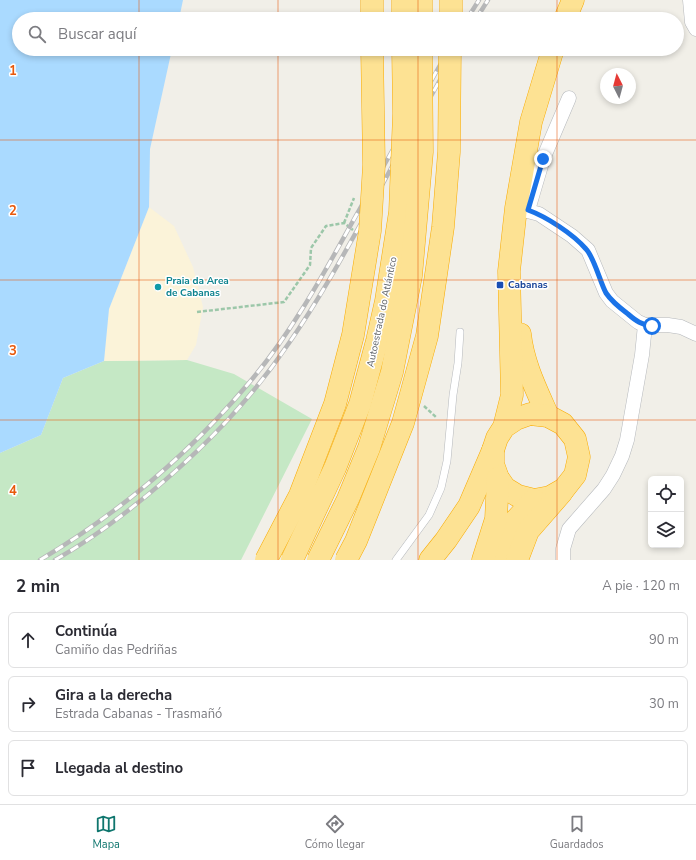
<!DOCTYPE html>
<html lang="es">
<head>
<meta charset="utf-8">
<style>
	:root { --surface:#fff; --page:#f2f2f3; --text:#2b2b33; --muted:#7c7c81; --line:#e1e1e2; --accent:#0f766e }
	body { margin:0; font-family:"Nunito Sans",sans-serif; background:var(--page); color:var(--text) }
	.controls { position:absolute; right:12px; bottom:12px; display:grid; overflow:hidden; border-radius:6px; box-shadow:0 2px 6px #0003 }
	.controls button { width:36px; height:36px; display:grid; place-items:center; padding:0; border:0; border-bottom:1px solid var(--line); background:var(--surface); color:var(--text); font:20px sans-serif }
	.compass { position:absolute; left:600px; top:68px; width:36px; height:36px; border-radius:50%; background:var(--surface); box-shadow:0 2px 6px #0003; rotate:354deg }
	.stop { position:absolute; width:12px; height:12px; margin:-9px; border:3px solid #1a73e8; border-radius:50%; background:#fff }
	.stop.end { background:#1a73e8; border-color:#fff; box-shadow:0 1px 4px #0008 }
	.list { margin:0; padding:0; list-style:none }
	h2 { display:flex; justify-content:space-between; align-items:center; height:52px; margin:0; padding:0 16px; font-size:17px }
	h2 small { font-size:13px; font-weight:400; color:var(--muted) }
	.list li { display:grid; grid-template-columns:26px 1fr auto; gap:12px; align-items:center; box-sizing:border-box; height:56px; margin:0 8px 8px; padding:0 8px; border:1px solid var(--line); border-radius:6px }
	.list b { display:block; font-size:15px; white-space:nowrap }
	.list p { margin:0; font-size:13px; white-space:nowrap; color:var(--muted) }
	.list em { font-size:13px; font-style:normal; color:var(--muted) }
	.icon { flex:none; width:22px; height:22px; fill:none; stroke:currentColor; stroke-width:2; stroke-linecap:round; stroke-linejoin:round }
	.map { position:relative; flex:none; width:696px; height:560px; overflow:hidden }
	.search { position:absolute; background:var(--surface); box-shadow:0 2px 6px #0003; left:12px; right:12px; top:12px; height:44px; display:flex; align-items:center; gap:10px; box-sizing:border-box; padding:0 14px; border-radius:22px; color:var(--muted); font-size:15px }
	.sheet { height:244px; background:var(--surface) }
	nav { display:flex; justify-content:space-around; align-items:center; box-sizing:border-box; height:56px; border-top:1px solid var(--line); background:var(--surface); font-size:11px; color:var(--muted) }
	nav a { display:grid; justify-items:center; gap:2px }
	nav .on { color:var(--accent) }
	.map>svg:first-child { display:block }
	.green { fill:#c5e8c5 }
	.sand { fill:#fbf3d9 }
	.water { fill:#aadaff }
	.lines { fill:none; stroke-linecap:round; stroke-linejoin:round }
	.lane-casing { stroke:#b5b8bc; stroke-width:8 }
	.street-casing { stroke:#b5b8bc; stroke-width:15 }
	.highway-casing { stroke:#f9ab00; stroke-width:23 }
	.path { stroke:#9cc7a9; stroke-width:2.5; stroke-dasharray:4 2; stroke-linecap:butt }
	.lane { stroke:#fff; stroke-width:7 }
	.street { stroke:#fff; stroke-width:14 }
	.highway { stroke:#fde293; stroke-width:22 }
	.rail-casing { stroke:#b6b7b8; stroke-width:4.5 }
	.rail { stroke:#fff; stroke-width:3; stroke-dasharray:9; stroke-linecap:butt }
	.highway-bridge-casing { stroke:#f9ab00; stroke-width:23; stroke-linecap:butt }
	.highway-bridge { stroke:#fde293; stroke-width:22 }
	.route { stroke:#1a73e8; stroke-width:5 }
	.grid { fill:none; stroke:#e8590c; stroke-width:1; stroke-opacity:0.55 }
	.transit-dot { fill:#1a4fb4; stroke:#fff; stroke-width:1.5 }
	.culture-dot { fill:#0f9aa8; stroke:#fff; stroke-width:1.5 }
	.labels { text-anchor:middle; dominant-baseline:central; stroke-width:3; stroke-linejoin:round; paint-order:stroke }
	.culture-label { font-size:10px; font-weight:bold; fill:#0d838f; stroke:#fff; text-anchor:start }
	.transit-label { font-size:10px; font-weight:bold; fill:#164399; stroke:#fff; text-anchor:start }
	.street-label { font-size:10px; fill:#5f6368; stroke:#fff }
	.grid-label { font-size:13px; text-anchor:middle; font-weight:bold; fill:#e8590c; stroke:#fff; stroke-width:3; stroke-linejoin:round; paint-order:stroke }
</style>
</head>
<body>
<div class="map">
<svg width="696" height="560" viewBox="0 0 696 560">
	<rect width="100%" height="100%" fill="#f1efe8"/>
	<path class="green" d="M187,360L234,374L312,419L241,560H0V453L41,435L63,378L104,361Z"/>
	<path class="sand" d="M149,207L174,226L193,267L203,307L196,345L187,360L104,361L109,309Z"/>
	<path class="water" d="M0,0H183L179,19H19V49H172L150,149L149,207L109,309L104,361L63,378L41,435L0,453Z"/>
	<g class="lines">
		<defs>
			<path id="lane" d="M396,560L429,515L441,488L447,461L453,395L458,363L460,332"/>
			<g id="street">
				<path d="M690,0L692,22L696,29"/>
				<path d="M516,208L539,214L572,236L588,250L606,293L612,301L638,322L645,325H668L681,327L696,334"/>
				<path d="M528,210L543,159L569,98"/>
				<path d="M563,560V549L569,529L604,489L613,475L622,456L627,440L642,355L645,325"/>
			</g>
			<g id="highway">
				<path d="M372,0V19"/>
				<path d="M403,0V19"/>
				<path d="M421,0V19"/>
				<path d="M451,19V0"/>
				<path d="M565,19L573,0"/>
				<path d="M520,334C523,363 536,389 548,416"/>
				<path d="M504,427L516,419L530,414L548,416L563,424L575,439L579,457L575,475L564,489L550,497L534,500L518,496L505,488L498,478L493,464V450L497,438L504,427L512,395L509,271L516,208L531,122L553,49"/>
				<path d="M494,559L514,522L534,500"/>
				<path d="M430,560L446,540L469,506L493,450"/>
				<path d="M483,560L496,519L498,478"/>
				<path d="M517,560L528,531L562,492"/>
			</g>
		</defs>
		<use href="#lane" class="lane-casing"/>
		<use href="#street" class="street-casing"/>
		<use href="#highway" class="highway-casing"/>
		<g class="path">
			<path d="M344,223L354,198"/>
			<path d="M197,312L284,302L310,265L311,248L326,226L344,223L353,230"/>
			<path d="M424,406L437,418"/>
		</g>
		<use href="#lane" class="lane"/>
		<use href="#street" class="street"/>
		<use href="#highway" class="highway"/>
		<defs>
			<g id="rail">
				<path d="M467,19L479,0"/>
				<path d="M476,19L488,0"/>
				<path d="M40,560C119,513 189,454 248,384C290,335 322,277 353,221C385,164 417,106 449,49"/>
				<path d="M55,560C78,547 100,532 121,516C185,467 244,410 289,343C319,300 344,254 369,209C398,155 428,102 457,49"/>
			</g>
		</defs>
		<use href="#rail" class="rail-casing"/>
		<use href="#rail" class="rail"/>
		<defs>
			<g id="highway-bridge">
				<path d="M266,560L300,495L335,404L353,335L370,231L374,165L372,49"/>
				<path d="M292,560L335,468L360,404L377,341L386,301L400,212L404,114L403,49"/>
				<path d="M318,560L348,499L369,448L392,372L411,276L422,152L421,49"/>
				<path d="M346,560L356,541L403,423L427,336L443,227L449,152L450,49"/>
			</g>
		</defs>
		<use href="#highway-bridge" class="highway-bridge-casing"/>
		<use href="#highway-bridge" class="highway-bridge"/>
	</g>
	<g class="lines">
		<path class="route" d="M543,159L528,210C547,217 573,234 586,249C594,257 600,282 606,293C612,302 620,308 628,314C636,321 642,325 652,326"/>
	</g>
	<path class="grid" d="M139,0V19M278,0V19M418,0V19M557,0V19M139,49V560M278,49V560M418,49V560M557,49V560M0,140H696M0,280H696M0,420H696"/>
	<rect class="transit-dot" x="496" y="281" width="8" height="8" rx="2"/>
	<circle class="culture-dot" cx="158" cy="287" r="4"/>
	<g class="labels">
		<g class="culture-label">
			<text x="166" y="281">Praia da Area<tspan x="166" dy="12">de Cabanas</tspan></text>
		</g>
		<g class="transit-label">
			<text x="508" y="285">Cabanas</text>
		</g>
		<g class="street-label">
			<text transform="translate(382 312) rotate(-78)">Autoestrada do Atlántico</text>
		</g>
	</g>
	<g class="grid-label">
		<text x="13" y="75">1</text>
		<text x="13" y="215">2</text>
		<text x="13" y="355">3</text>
		<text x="13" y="495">4</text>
	</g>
</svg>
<div class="controls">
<button><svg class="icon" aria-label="locate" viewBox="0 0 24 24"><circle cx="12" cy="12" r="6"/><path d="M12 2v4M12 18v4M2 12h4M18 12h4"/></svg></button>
<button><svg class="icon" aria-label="layers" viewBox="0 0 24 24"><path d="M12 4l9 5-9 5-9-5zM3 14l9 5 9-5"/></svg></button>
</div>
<svg class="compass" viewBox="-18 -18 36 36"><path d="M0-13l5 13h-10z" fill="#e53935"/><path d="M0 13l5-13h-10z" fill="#7c7c81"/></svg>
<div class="stop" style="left:652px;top:326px"></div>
<div class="stop end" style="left:543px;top:159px"></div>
<div class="search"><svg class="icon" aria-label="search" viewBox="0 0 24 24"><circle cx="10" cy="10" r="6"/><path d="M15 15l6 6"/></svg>Buscar aquí</div>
</div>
<section class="sheet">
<h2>2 min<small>A pie · 120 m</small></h2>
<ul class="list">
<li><svg class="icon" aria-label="ahead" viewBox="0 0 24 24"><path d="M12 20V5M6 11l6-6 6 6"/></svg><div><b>Continúa</b><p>Camiño das Pedriñas</p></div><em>90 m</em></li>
<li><svg class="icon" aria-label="right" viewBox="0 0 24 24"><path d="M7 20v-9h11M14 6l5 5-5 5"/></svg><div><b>Gira a la derecha</b><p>Estrada Cabanas - Trasmañó</p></div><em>30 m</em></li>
<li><svg class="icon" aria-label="arrive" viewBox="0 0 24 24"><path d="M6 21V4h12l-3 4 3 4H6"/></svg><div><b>Llegada al destino</b></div></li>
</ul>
</section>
<nav>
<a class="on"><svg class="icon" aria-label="map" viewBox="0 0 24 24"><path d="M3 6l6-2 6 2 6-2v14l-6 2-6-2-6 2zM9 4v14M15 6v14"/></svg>Mapa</a>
<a><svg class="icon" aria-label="directions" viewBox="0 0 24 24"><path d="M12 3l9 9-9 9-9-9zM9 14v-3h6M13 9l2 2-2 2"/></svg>Cómo llegar</a>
<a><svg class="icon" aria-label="saved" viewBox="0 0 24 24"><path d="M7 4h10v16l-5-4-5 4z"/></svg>Guardados</a>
</nav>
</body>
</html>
